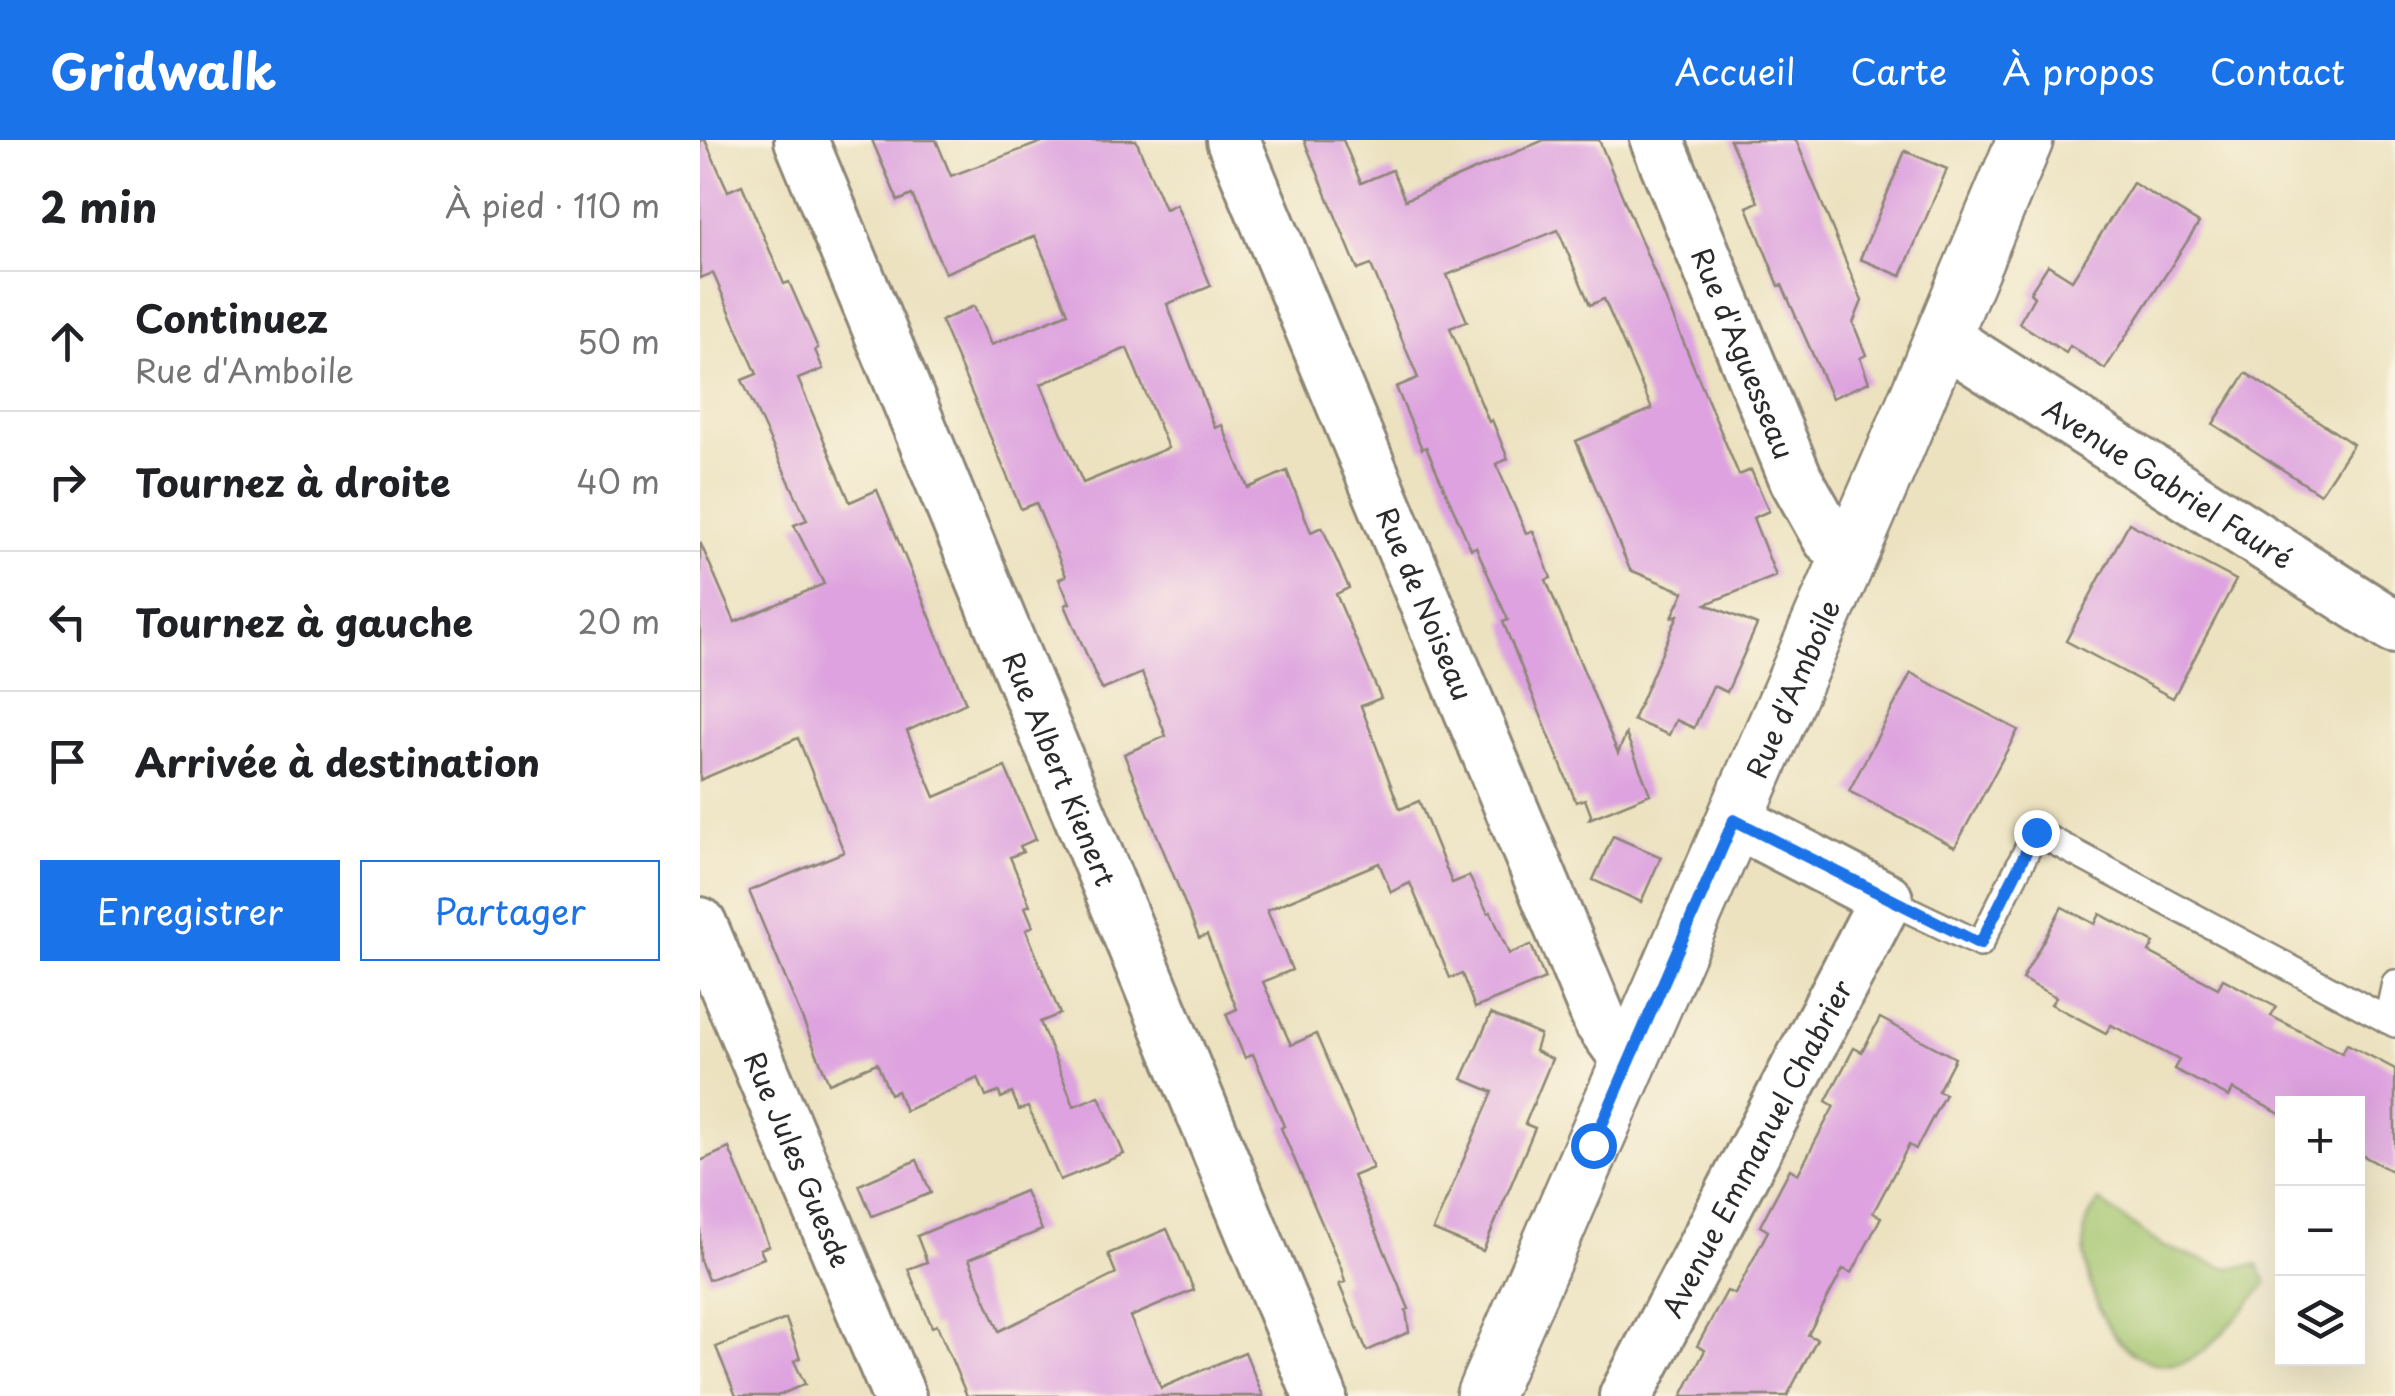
<!DOCTYPE html>
<html lang="fr">
<head>
<meta charset="utf-8">
<style>
	:root { --surface:#fff; --page:#f6f6f6; --text:#202124; --muted:#757577; --line:#e0e0e0; --accent:#1a73e8 }
	body { margin:0; font-family:"Playpen Sans",sans-serif; background:var(--page); color:var(--text) }
	.controls { position:absolute; right:30px; bottom:30px; display:grid; overflow:hidden; border-radius:0px; box-shadow:0 10px 40px #0002 }
	.controls button { width:90px; height:90px; display:grid; place-items:center; padding:0; border:0; border-bottom:2px solid var(--line); background:var(--surface); color:var(--text); font:50px sans-serif }
	.stop { position:absolute; width:30px; height:30px; margin:-22px; border:8px solid #1a73e8; border-radius:50%; background:#fff }
	.stop.end { background:#1a73e8; border-color:#fff; box-shadow:0 2px 10px #0008 }
	.list { margin:0; padding:0; list-style:none }
	h2 { display:flex; justify-content:space-between; align-items:center; height:130px; margin:0; padding:0 40px; font-size:42px }
	h2 small { font-size:32px; font-weight:400; color:var(--muted) }
	.list li { display:grid; grid-template-columns:65px 1fr auto; gap:30px; align-items:center; box-sizing:border-box; height:140px; padding:0 40px; border-top:2px solid var(--line) }
	.list b { display:block; font-size:38px; white-space:nowrap }
	.list p { margin:0; font-size:32px; white-space:nowrap; color:var(--muted) }
	.list em { font-size:32px; font-style:normal; color:var(--muted) }
	.actions { display:flex; gap:20px; padding:30px 40px }
	.actions a { flex:1; padding:22px 0; border:2px solid var(--accent); border-radius:0px; text-align:center; font-size:35px; color:var(--accent) }
	.actions .main { background:var(--accent); color:#fff }
	.icon { flex:none; width:55px; height:55px; fill:none; stroke:currentColor; stroke-width:2; stroke-linecap:round; stroke-linejoin:round }
	.map { position:relative; flex:none; width:1695px; height:1256px; overflow:hidden }
	header { display:flex; align-items:center; gap:60px; box-sizing:border-box; height:140px; padding:0 50px; background:var(--accent); color:#fff }
	header strong { font-size:48px }
	nav { display:flex; gap:55px; margin-inline-start:auto; font-size:35px }
	main { display:flex }
	aside { flex:1; background:var(--surface) }
	.map>svg:first-child { display:block }
	.green { fill:#a2c46d; stroke:#66784c; stroke-width:2.5 }
	.building { fill:#dda2df; fill-rule:evenodd }
	.lines { fill:none; stroke-linecap:round; stroke-linejoin:round }
	.service-casing { stroke:#8c8676; stroke-width:30 }
	.minor-casing { stroke:#8c8676; stroke-width:58 }
	.tertiary-casing { stroke:#8c8676; stroke-width:60 }
	.service { stroke:#fff; stroke-width:25 }
	.minor { stroke:#fff; stroke-width:52 }
	.tertiary { stroke:#fff; stroke-width:55 }
	.route { stroke:#1a73e8; stroke-width:12 }
	.labels { text-anchor:middle; dominant-baseline:central; stroke-width:8; stroke-linejoin:round; paint-order:stroke }
	.street-label { font-size:28px; fill:#2b2b2b; stroke:#fcf5e5 }
</style>
</head>
<body>
<header>
<strong>Gridwalk</strong>
<nav><a>Accueil</a><a>Carte</a><a>À propos</a><a>Contact</a></nav>
</header>
<main>
<aside>
<h2>2 min<small>À pied · 110 m</small></h2>
<ul class="list">
<li><svg class="icon" aria-label="ahead" viewBox="0 0 24 24"><path d="M12 20V5M6 11l6-6 6 6"/></svg><div><b>Continuez</b><p>Rue d'Amboile</p></div><em>50 m</em></li>
<li><svg class="icon" aria-label="right" viewBox="0 0 24 24"><path d="M7 20v-9h11M14 6l5 5-5 5"/></svg><div><b>Tournez à droite</b></div><em>40 m</em></li>
<li><svg class="icon" aria-label="left" viewBox="0 0 24 24"><path d="M17 20v-9H6M10 6l-5 5 5 5"/></svg><div><b>Tournez à gauche</b></div><em>20 m</em></li>
<li><svg class="icon" aria-label="arrive" viewBox="0 0 24 24"><path d="M6 21V4h12l-3 4 3 4H6"/></svg><div><b>Arrivée à destination</b></div></li>
</ul>
<div class="actions"><a class="main">Enregistrer</a><a>Partager</a></div>
</aside>
<div class="map">
<svg width="1695" height="1256" viewBox="0 0 1695 1256">
	<rect width="100%" height="100%" fill="#fcf5e5"/>
	<filter id="ink" filterUnits="userSpaceOnUse"><feTurbulence type="fractalNoise" baseFrequency=".01" numOctaves="2"/><feDisplacementMap in="SourceGraphic" scale="20" xChannelSelector="R" yChannelSelector="G"/><feConvolveMatrix kernelMatrix="1 2 1 2 8 2 1 2 1" color-interpolation-filters="sRGB"/></filter>
	<filter id="wash" filterUnits="userSpaceOnUse"><feTurbulence type="fractalNoise" baseFrequency=".0048" numOctaves="4" result="noise"/><feDisplacementMap in="SourceGraphic" scale="40" xChannelSelector="R" yChannelSelector="G"/><feGaussianBlur stdDeviation="2.25" result="paint"/><feColorMatrix in="noise" values="0 0 0 0 0 0 0 0 0 0 0 0 0 0 0 0 0 1.4 0 .05"/><feComposite in="paint" operator="in"/></filter>
	<g filter="url(#wash)">
		<rect width="100%" height="100%" fill="#ece2c0"/>
		<path class="green" d="M1399,1061L1462,1106L1525,1128L1558,1125L1567,1143C1547,1165 1510,1214 1484,1222C1415,1242 1378,1141 1385,1088C1386,1079 1394,1069 1399,1061Z"/>
		<g id="blocks">
			<g class="building">
				<path d="M0,0H5L28,51L42,45L84,144L89,142L118,208L115,210L123,229L98,239L150,362L177,350L266,563L207,591L235,657L305,627L336,699L320,706L323,712L310,717L330,765L325,767L333,786L326,790L360,874L340,882L374,966L399,956L424,1014L360,1040L328,967L319,970L312,953L301,958L299,952L286,957L278,938L205,971L197,951L190,954L177,923L129,943L49,751L144,712L98,598L0,640V402L35,482L124,444L94,385L107,380L42,240L57,234L13,133L0,138Z"/>
				<path d="M172,0H236L251,36L347,0H436L465,69L476,64L511,146L467,164L515,288L522,285L548,348L587,331L611,392L622,387L649,448L636,454L681,558L661,566L700,669L719,661L752,743L769,736L788,773L791,772L809,814L831,805L845,839L775,868L762,834L750,838L710,743L691,752L679,723L567,770L592,830L563,842L591,905L616,894L673,1028L653,1036L709,1169L706,1170L709,1192L667,1211L639,1144L645,1142L641,1128L581,988L584,986L553,914L545,918L526,874L537,869L507,795L499,798L424,614L466,596L442,533L402,550L365,465L370,463L359,439L366,436L336,363L321,369L241,181L274,166L291,205L368,173L335,96L245,133L212,55L198,61ZM427,208L468,308L383,343L341,244Z"/>
				<path d="M604,0H643L661,43L692,30L705,60L844,0H899L1039,335L1051,330L1069,371L1053,378L1076,436L1006,464L1057,485L1027,552L1013,546L994,588L976,580L969,595L933,580L978,475L972,477L984,452L930,430L876,301L952,269L904,159L890,165L858,90L747,135L767,181L750,188L789,282L792,280L808,319L796,324L826,393L833,391L851,438L846,440L918,613L926,594L950,654L889,679L891,675L885,659L876,662L803,482L808,480L776,407L771,409L726,307L722,309L696,247L718,238L671,125L658,130Z"/>
				<path d="M1030,0H1096L1162,161L1153,183L1166,215L1160,218L1169,242L1132,258L1082,145L1079,146L1047,67L1058,62Z"/>
				<path d="M1205,11L1247,29L1201,136L1160,119Z"/>
				<path d="M1433,43L1499,83L1405,229L1370,206L1366,213L1319,183L1334,157L1330,153L1348,125L1372,140Z"/>
				<path d="M1546,233L1653,304L1620,354L1513,284Z"/>
				<path d="M1429,383L1536,440L1473,558L1366,501Z"/>
				<path d="M1211,533L1318,590L1255,707L1149,651Z"/>
				<path d="M913,696L961,717L941,762L893,740Z"/>
				<path d="M1362,767L1395,784L1400,774L1454,803L1449,812L1518,848L1523,839L1576,867L1571,876L1642,913L1647,904L1695,929V1033L1658,1013V964H1582V975L1533,949L1529,957L1474,929L1479,920L1411,885L1406,893L1351,864L1356,857L1322,839Z"/>
				<path d="M791,874L840,895L835,911L852,919L825,984L835,988L783,1111L733,1090L793,952L762,939Z"/>
				<path d="M1180,878L1255,918L1238,951L1245,954L1216,1009L1209,1005L1173,1073L1181,1077L1152,1133L1143,1129L1108,1195L1117,1199L1087,1256H982L1005,1210L997,1206L1027,1151L1035,1154L1068,1091L1060,1086L1090,1029L1098,1034L1134,966L1126,961L1154,908L1162,912Z"/>
				<path d="M29,1008L69,1106L60,1109L64,1118L8,1140L0,1120V1021Z"/>
				<path d="M217,1020L231,1053L172,1076L159,1045Z"/>
				<path d="M325,1051L342,1090L269,1119L299,1191L416,1134L408,1114L467,1089L494,1150L430,1177L461,1248L545,1212L563,1256H267L237,1185L232,1187L208,1129L227,1122L217,1096Z"/>
				<path d="M86,1179L100,1218L94,1221L105,1244L77,1256H36L16,1207Z"/>
			</g>
		</g>
	</g>
	<g filter="url(#ink)">
		<use href="#blocks" fill-opacity="0" stroke="#8c8676" stroke-width="2.5"/>
		<g class="lines">
			<defs>
				<g id="service">
					<path d="M1186,759L1280,804L1336,692L1695,884"/>
					<path d="M1687,880L1695,843"/>
				</g>
				<g id="minor">
					<path id="s1" d="M101,0L620,1256"/>
					<path id="s2" d="M533,0L900,881L929,921"/>
					<path id="s3" d="M957,0L1096,339L1129,398L1150,413"/>
					<path id="s4" d="M1243,198L1695,487"/>
					<path id="s5" d="M0,784L199,1256"/>
					<path id="s6" d="M926,1256L1186,759L1034,680"/>
				</g>
				<g id="tertiary">
					<path id="s7" d="M784,1256L1194,313L1325,0"/>
				</g>
			</defs>
			<use href="#service" class="service-casing"/>
			<use href="#minor" class="minor-casing"/>
			<use href="#tertiary" class="tertiary-casing"/>
			<use href="#service" class="service"/>
			<use href="#minor" class="minor"/>
			<use href="#tertiary" class="tertiary"/>
		</g>
	</g>
	<g class="lines" filter="url(#ink)">
		<path class="route" d="M893,1005L1034,680L1280,804L1336,692"/>
	</g>
	<g class="labels">
		<g class="street-label">
			<text stroke="none"><textPath href="#s3" startOffset="230">Rue d'Aguesseau</textPath></text>
			<text stroke="none"><textPath href="#s4" startOffset="268">Avenue Gabriel Fauré</textPath></text>
			<text stroke="none"><textPath href="#s2" startOffset="502">Rue de Noiseau</textPath></text>
			<text stroke="none"><textPath href="#s7" startOffset="772">Rue d'Amboile</textPath></text>
			<text stroke="none"><textPath href="#s1" startOffset="680">Rue Albert Kienert</textPath></text>
			<text stroke="none"><textPath href="#s6" startOffset="280">Avenue Emmanuel Chabrier</textPath></text>
			<text stroke="none"><textPath href="#s5" startOffset="255">Rue Jules Guesde</textPath></text>
		</g>
	</g>
</svg>
<div class="controls">
<button>+</button>
<button>−</button>
<button><svg class="icon" aria-label="layers" viewBox="0 0 24 24"><path d="M12 4l9 5-9 5-9-5zM3 14l9 5 9-5"/></svg></button>
</div>
<div class="stop" style="left:893px;top:1005px"></div>
<div class="stop end" style="left:1336px;top:692px"></div>
</div>
</main>
</body>
</html>
